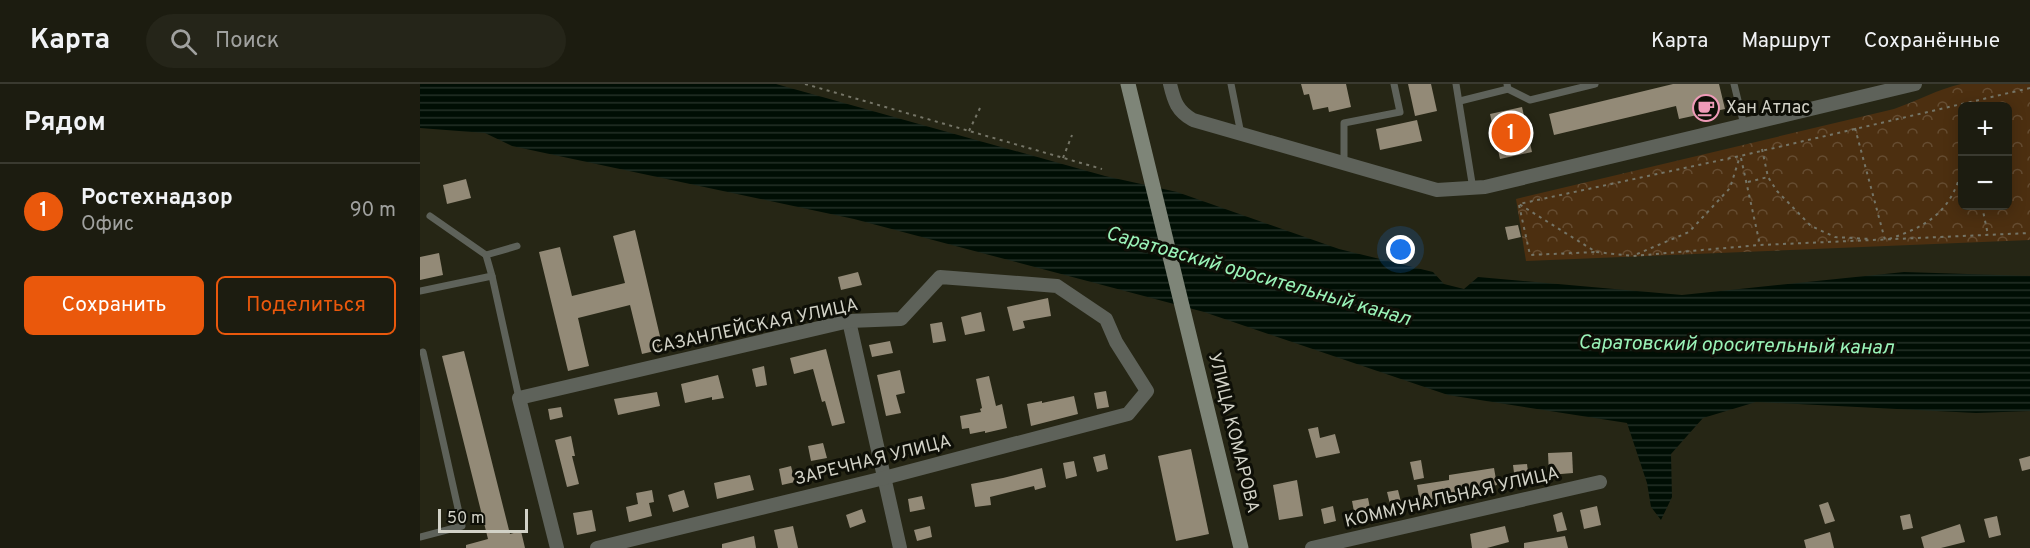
<!DOCTYPE html>
<html lang="ru">
<head>
<meta charset="utf-8">
<style>
	:root { --surface:#1c1c10; --page:#252519; --text:#f1f3f6; --muted:#a0a19f; --line:#3a3a30; --accent:#ea580c }
	body { margin:0; font-family:Overpass,sans-serif; background:var(--page); color:var(--text) }
	.controls { position:absolute; right:18px; top:18px; display:grid; overflow:hidden; border-radius:9px; box-shadow:0 3px 15px #0003 }
	.controls button { width:54px; height:54px; display:grid; place-items:center; padding:0; border:0; border-bottom:2px solid var(--line); background:var(--surface); color:var(--text); font:30px sans-serif }
	.scale { position:absolute; left:18px; bottom:15px; width:90px; box-sizing:border-box; padding-left:6px; border:3px solid #d2d2c7; border-top:0; font-size:16px; line-height:21px; white-space:nowrap; color:#d2d2c7; -webkit-text-stroke:4px #0e0f07; paint-order:stroke }
	.you { position:absolute; left:981px; top:166px; width:21px; height:21px; margin:-15px; border:4px solid #fff; border-radius:50%; background:#1a73e8; box-shadow:0 0 0 9px #1a73e833 }
	.badge { display:grid; place-items:center; width:39px; height:39px; border-radius:50%; background:var(--accent); color:#fff; font-size:20px; font-weight:700 }
	.pin { position:absolute; translate:-50% -50%; border:3px solid #fff; box-shadow:0 2px 6px #0006 }
	.list { margin:0; padding:0; list-style:none }
	h2 { display:flex; justify-content:space-between; align-items:center; height:78px; margin:0; padding:0 24px; font-size:26px }
	h2 small { font-size:20px; font-weight:400; color:var(--muted) }
	.list li { display:grid; grid-template-columns:39px 1fr auto; gap:18px; align-items:center; box-sizing:border-box; height:96px; padding:0 24px; border-top:2px solid var(--line) }
	.list b { display:block; font-size:22px; white-space:nowrap }
	.list p { margin:0; font-size:20px; white-space:nowrap; color:var(--muted) }
	.list em { font-size:20px; font-style:normal; color:var(--muted) }
	.actions { display:flex; gap:12px; padding:18px 24px }
	.actions a { flex:1; padding:14px 0; border:2px solid var(--accent); border-radius:9px; text-align:center; font-size:21px; color:var(--accent) }
	.actions .main { background:var(--accent); color:#fff }
	.icon { flex:none; width:33px; height:33px; fill:none; stroke:currentColor; stroke-width:2; stroke-linecap:round; stroke-linejoin:round }
	.map { position:relative; flex:none; width:1610px; height:464px; overflow:hidden }
	header { display:flex; align-items:center; gap:36px; box-sizing:border-box; height:84px; padding:0 30px; background:var(--surface); border-bottom:2px solid var(--line) }
	header strong { font-size:28px }
	nav { display:flex; gap:33px; margin-inline-start:auto; font-size:21px }
	.search { width:420px; height:54px; background:var(--page); display:flex; align-items:center; gap:15px; box-sizing:border-box; padding:0 21px; border-radius:33px; color:var(--muted); font-size:22px }
	main { display:flex }
	aside { flex:1; background:var(--surface) }
	.map>svg:first-child { display:block }
	.park { fill:url(#park-crowns); fill-rule:evenodd }
	.water { fill:url(#water-rules) }
	.building { fill:#938a77 }
	.lines { fill:none; stroke-linecap:round; stroke-linejoin:round }
	.path { stroke:#757567; stroke-width:2; stroke-dasharray:3 4.5; stroke-linecap:butt }
	.service { stroke:#5e625a; stroke-width:7 }
	.minor { stroke:#5e625a; stroke-width:14 }
	.secondary { stroke:#7e8578; stroke-width:15 }
	.labels { text-anchor:middle; dominant-baseline:central; stroke-width:6; stroke-linejoin:round; paint-order:stroke }
	.poi-label { font-size:18px; fill:#d2d2c7; stroke:#0e0f07; text-anchor:start }
	.street-label { font-size:18px; fill:#d2d2c7; stroke:#0e0f07 }
	.water-label { font-size:20px; font-style:italic; fill:#9af3b8; stroke:#0e0f07 }
</style>
</head>
<body>
<header>
<strong>Карта</strong>
<div class="search"><svg class="icon" aria-label="search" viewBox="0 0 24 24"><circle cx="10" cy="10" r="6"/><path d="M15 15l6 6"/></svg>Поиск</div>
<nav><a>Карта</a><a>Маршрут</a><a>Сохранённые</a></nav>
</header>
<main>
<aside>
<h2>Рядом<small></small></h2>
<ul class="list">
<li><span class="badge">1</span><div><b>Ростехнадзор</b><p>Офис</p></div><em>90 m</em></li>
</ul>
<div class="actions"><a class="main">Сохранить</a><a>Поделиться</a></div>
</aside>
<div class="map">
<svg width="1610" height="464" viewBox="0 0 1610 464">
	<defs>
		<pattern id="park-crowns" width="20" height="18" patternUnits="userSpaceOnUse" patternTransform="scale(1.5)"><rect width="20" height="18" fill="#4c2f10"/><path d="M2 6a3 3 0 1 1 6 0M12 15a3 3 0 1 1 6 0" fill="none" stroke="#654c31"/></pattern>
		<pattern id="water-rules" width="6" height="5" patternUnits="userSpaceOnUse" patternTransform="scale(1.5)"><rect width="6" height="5" fill="#000e04"/><path d="M0 2.5h6" fill="none" stroke="#243027"/></pattern>
	</defs>
	<rect width="100%" height="100%" fill="#262615"/>
	<path class="park" d="M1541,0H1610V156L1106,177L1096,115L1474,25C1497,17 1518,5 1541,0ZM1542,22H1588V122H1542Z"/>
	<path class="water" d="M0,0H356L685,92L757,108L919,165L1013,188L1024,200L1044,205L1058,193L1262,211L1484,188L1610,192V327L1556,329L1336,318L1283,334L1251,370L1252,413L1241,436L1231,423L1227,399L1207,339L1028,311L784,228L434,135L92,62L65,49L0,44Z"/>
	<g class="building">
		<path d="M881,0H926L931,23L909,28L908,23L893,26L889,10L884,11Z"/>
		<path d="M988,0H1011L1017,27L995,32Z"/>
		<path d="M1253,0H1299L1305,25L1259,35L1256,22L1134,51L1129,30Z"/>
		<path d="M1102,23L1112,68L1080,75L1070,30Z"/>
		<path d="M997,36L1002,57L960,66L956,45Z"/>
		<path d="M46,95L51,114L27,120L23,101Z"/>
		<path d="M1098,141L1101,153L1088,156L1085,143Z"/>
		<path d="M215,146L243,265L222,270L210,221L158,234L169,282L148,287L119,168L140,163L152,212L205,199L193,152Z"/>
		<path d="M19,169L23,191L0,196V173Z"/>
		<path d="M438,188L442,201L421,206L418,193Z"/>
		<path d="M628,214L631,232L603,237L605,244L593,247L587,223Z"/>
		<path d="M561,228L565,247L545,251L541,233Z"/>
		<path d="M522,238L526,257L513,259L510,240Z"/>
		<path d="M470,257L473,269L452,273L449,261Z"/>
		<path d="M406,265L425,339L412,342L405,317L402,318L393,285L374,290L370,274Z"/>
		<path d="M44,267L90,450L101,447L105,464H46V461L68,455L22,272Z"/>
		<path d="M344,282L347,301L336,303L332,285Z"/>
		<path d="M480,286L485,309L476,311L481,329L466,332L457,291Z"/>
		<path d="M298,291L304,314L292,316V313L265,319L261,300Z"/>
		<path d="M569,292L576,322L582,320L587,344L565,349V347L550,350L549,344L542,345L540,332L561,328L560,325L562,324L556,295Z"/>
		<path d="M686,307L689,323L677,325L674,309Z"/>
		<path d="M237,308L240,322L198,331L194,315Z"/>
		<path d="M654,312L658,330L611,342L607,320L622,317V319Z"/>
		<path d="M141,323L143,333L130,336L128,325Z"/>
		<path d="M898,343L900,354L915,350L920,369L896,374L888,345Z"/>
		<path d="M151,352L155,372H152L159,400L147,403L135,356Z"/>
		<path d="M403,359L407,374L391,377L388,362Z"/>
		<path d="M488,360L491,370L477,373L475,363Z"/>
		<path d="M771,365L789,450L756,457L738,372Z"/>
		<path d="M1152,368L1153,389L1129,391L1128,369Z"/>
		<path d="M685,370L688,385L677,388L673,373Z"/>
		<path d="M1610,372V385L1602,387L1599,375Z"/>
		<path d="M433,374L436,384L422,387L420,377Z"/>
		<path d="M1001,376L1004,394L994,396L990,378Z"/>
		<path d="M654,377L657,392L646,395L643,379Z"/>
		<path d="M1107,380L1109,395L1095,397L1093,381Z"/>
		<path d="M371,382L375,398L362,401L359,385Z"/>
		<path d="M622,384L626,403L615,406L614,402L570,413L571,421L555,423L551,400L583,394Z"/>
		<path d="M1074,384L1077,401L1000,418L997,401L1029,396V391Z"/>
		<path d="M330,391L334,406L297,415L294,399Z"/>
		<path d="M877,396L883,432L859,436L853,401Z"/>
		<path d="M232,406L234,418L229,419L232,432L209,438L206,423L218,420L216,409Z"/>
		<path d="M264,406L269,423L253,428L248,411Z"/>
		<path d="M978,406L982,422L971,424L967,408Z"/>
		<path d="M502,412L505,425L490,428L488,415Z"/>
		<path d="M948,414L951,429L935,433L932,417Z"/>
		<path d="M1408,418L1415,437L1405,440L1399,421Z"/>
		<path d="M913,422L916,437L904,440L901,425Z"/>
		<path d="M1177,422L1181,441L1164,445L1160,426Z"/>
		<path d="M442,425L446,438L430,444L426,431Z"/>
		<path d="M172,426L176,447L157,451L153,429Z"/>
		<path d="M1142,428L1147,446L1137,448L1133,431Z"/>
		<path d="M1490,430L1493,444L1483,446L1480,432Z"/>
		<path d="M1577,432L1581,451L1569,454L1564,435Z"/>
		<path d="M1540,440L1545,458L1521,464H1504L1501,453Z"/>
		<path d="M373,442L378,464H358L354,446Z"/>
		<path d="M510,442L512,453L497,457L494,446Z"/>
		<path d="M1085,442L1089,458L1067,464H1052L1050,450Z"/>
		<path d="M1410,448L1414,464H1386L1384,456Z"/>
		<path d="M334,452L336,464H302V460Z"/>
		<path d="M1145,452L1148,464H1104V459Z"/>
	</g>
	<g class="lines">
		<g class="path">
			<path d="M385,0L682,85"/>
			<path d="M1610,4L1320,72L1099,120L1176,168L1213,172L1340,161L1610,149"/>
			<path d="M1435,44L1465,156"/>
			<path d="M549,47L560,24"/>
			<path d="M1342,65L1348,93L1357,107L1391,142L1415,153L1451,155"/>
			<path d="M643,74L652,51"/>
			<path d="M1321,74L1340,161"/>
			<path d="M1328,98L1348,93"/>
			<path d="M1099,121L1110,171L1176,168"/>
			<path d="M1562,122L1568,151"/>
			<path d="M1469,155C1501,144 1525,133 1538,98C1541,88 1541,76 1542,66"/>
			<path d="M1217,170L1269,148L1310,104L1320,72"/>
		</g>
		<g class="service">
			<path d="M811,0L821,50"/>
			<path d="M1036,0L1053,105"/>
			<path d="M1314,0L1324,41"/>
			<path d="M1088,5L1110,16L1175,0"/>
			<path d="M1040,17L1088,5L1087,0"/>
			<path d="M924,80V39L980,28L974,0"/>
			<path d="M10,132L66,171"/>
			<path d="M72,192L66,171L97,162"/>
			<path d="M0,207L72,192L99,314"/>
			<path d="M0,453L42,442L3,268"/>
		</g>
		<g class="minor">
			<path d="M750,0C754,17 757,27 773,36L1017,106L1065,103L1495,0"/>
			<path d="M429,237L480,464"/>
			<path d="M137,464L99,314L429,237L481,235L520,193L637,202L686,235L696,258L727,307L708,330L464,394L177,464"/>
			<path d="M892,464L1180,398"/>
		</g>
		<path class="secondary" d="M708,0L821,464"/>
	</g>
	<defs>
		<symbol id="cafe-ring" viewBox="-11 -11 22 22"><circle r="9.5" fill="#0e0f07" stroke="#ef9ab8" stroke-width="1.5"/><path d="M-5.5-4.5H6V0H3Q3 3.5 0 3.5H-2.5Q-5.5 3.5-5.5 0ZM3-3.2v2h1.7v-2ZM-6 4.5H4V6H-6Z" fill="#ef9ab8"/></symbol>
	</defs>
	<g fill-rule="evenodd">
		<use href="#cafe-ring" x="1271" y="9" width="30" height="30"/>
	</g>
	<g class="labels">
		<g class="poi-label">
			<text x="1306" y="24">Хан Атлас</text>
		</g>
		<g class="street-label">
			<text transform="translate(335 243) rotate(-12)">САЗАНЛЕЙСКАЯ УЛИЦА</text>
			<text transform="translate(813 349) rotate(76)">УЛИЦА КОМАРОВА</text>
			<text transform="translate(453 377) rotate(-14)">ЗАРЕЧНАЯ УЛИЦА</text>
			<text transform="translate(1032 414) rotate(-13)">КОММУНАЛЬНАЯ УЛИЦА</text>
		</g>
		<g class="water-label">
			<text transform="translate(838 193) rotate(16)">Саратовский оросительный канал</text>
			<text transform="translate(1316 262) rotate(1)">Саратовский оросительный канал</text>
		</g>
	</g>
</svg>
<div class="controls">
<button>+</button>
<button>−</button>
</div>
<div class="scale">50 m</div>
<div class="you"></div>
<div class="pin badge" style="left:1091px;top:49px">1</div>
</div>
</main>
</body>
</html>
